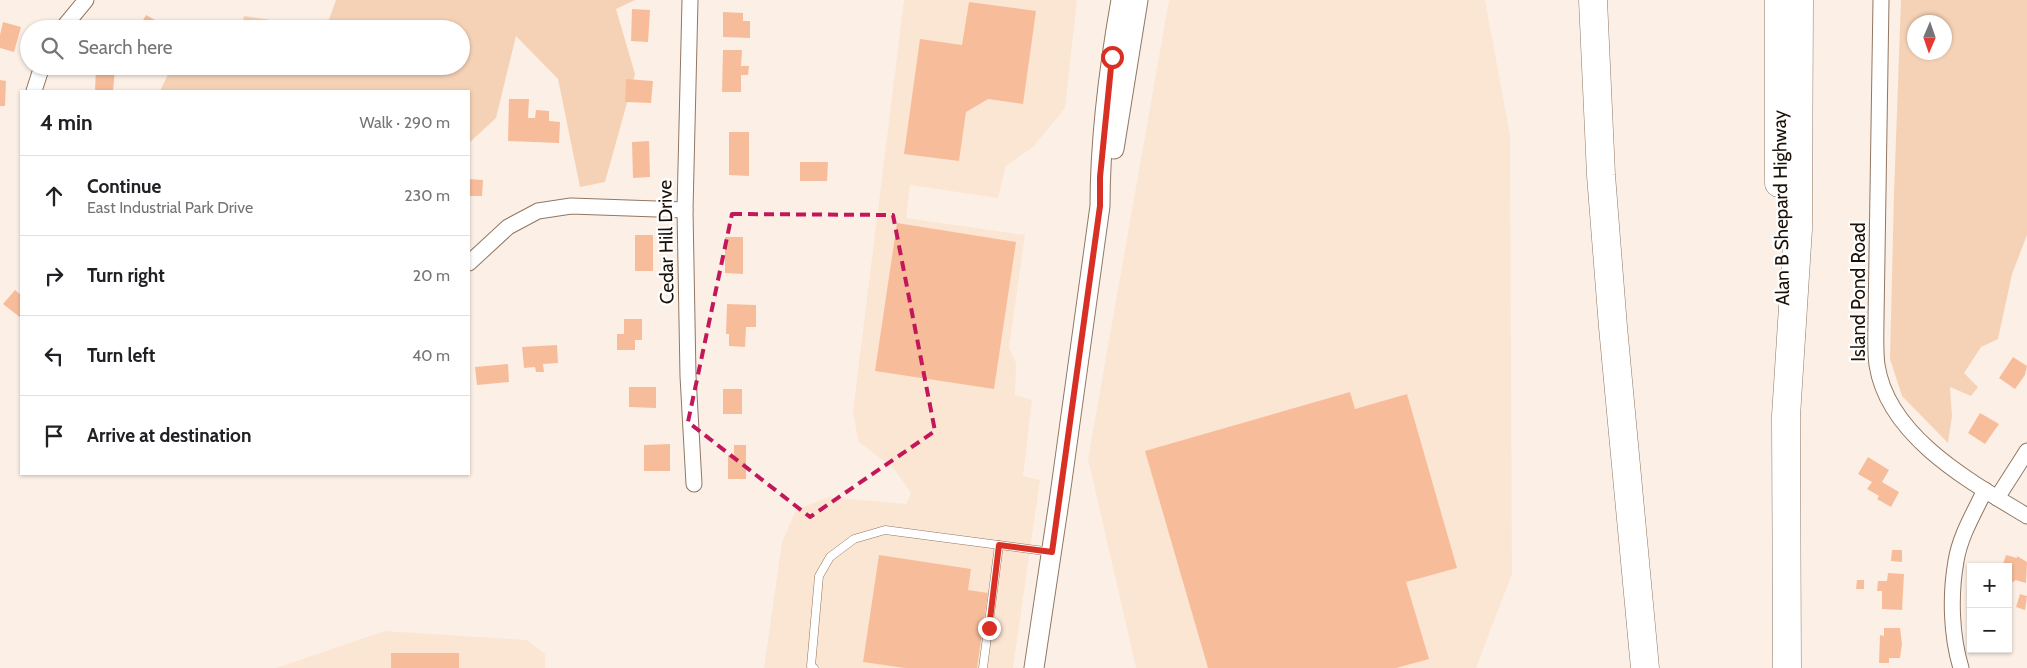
<!DOCTYPE html>
<html lang="en">
<head>
<meta charset="utf-8">
<style>
	:root { --surface:#fff; --page:#f6f6f6; --text:#202124; --muted:#757577; --line:#e0e0e0 }
	body { margin:0; font-family:Cabin,sans-serif; background:var(--page); color:var(--text) }
	.controls { position:absolute; right:15px; bottom:15px; display:grid; overflow:hidden; border-radius:0px; box-shadow:0 1px 4px #0004 }
	.controls button { width:45px; height:45px; display:grid; place-items:center; padding:0; border:0; border-bottom:1px solid var(--line); background:var(--surface); color:var(--text); font:25px sans-serif }
	.compass { position:absolute; left:1907px; top:15px; width:45px; height:45px; border-radius:50%; background:var(--surface); box-shadow:0 1px 4px #0004; rotate:182deg }
	.stop { position:absolute; width:15px; height:15px; margin:-11px; border:4px solid #d93025; border-radius:50%; background:#fff }
	.stop.end { background:#d93025; border-color:#fff; box-shadow:0 1px 5px #0008 }
	.list { margin:0; padding:0; list-style:none }
	h2 { display:flex; justify-content:space-between; align-items:center; height:65px; margin:0; padding:0 20px; font-size:21px }
	h2 small { font-size:16px; font-weight:400; color:var(--muted) }
	.list li { display:grid; grid-template-columns:32px 1fr auto; gap:15px; align-items:center; box-sizing:border-box; height:80px; padding:0 20px; border-top:1px solid var(--line) }
	.list b { display:block; font-size:19px; white-space:nowrap }
	.list p { margin:0; font-size:16px; white-space:nowrap; color:var(--muted) }
	.list em { font-size:16px; font-style:normal; color:var(--muted) }
	.icon { flex:none; width:28px; height:28px; fill:none; stroke:currentColor; stroke-width:2; stroke-linecap:round; stroke-linejoin:round }
	.map { position:relative; flex:none; width:2027px; height:668px; overflow:hidden }
	.search { position:absolute; background:var(--surface); box-shadow:0 1px 4px #0004; left:20px; top:20px; width:450px; height:55px; display:flex; align-items:center; gap:12px; box-sizing:border-box; padding:0 18px; border-radius:28px; color:var(--muted); font-size:19px }
	.panel { position:absolute; background:var(--surface); box-shadow:0 1px 4px #0004; left:20px; top:90px; width:450px; height:385px; border-radius:0px }
	.map>svg:first-child { display:block }
	.built { fill:#fbe6d4 }
	.green { fill:#f5d2b6; fill-rule:evenodd }
	.building { fill:#f7bd9b }
	.lines { fill:none; stroke-linecap:round; stroke-linejoin:round }
	.service-casing { stroke:#917762; stroke-width:9 }
	.minor-casing { stroke:#917762; stroke-width:17 }
	.tertiary-casing { stroke:#917762; stroke-width:21 }
	.motorway-casing { stroke:#917762; stroke-width:29 }
	.service { stroke:#fff; stroke-width:8 }
	.minor { stroke:#fff; stroke-width:15 }
	.tertiary { stroke:#fff; stroke-width:19 }
	.motorway { stroke:#fff; stroke-width:28 }
	.route { stroke:#d93025; stroke-width:6 }
	.marked { fill:none; stroke:#c2185b; stroke-width:4; stroke-dasharray:10 6; stroke-linejoin:round }
	.labels { text-anchor:middle; dominant-baseline:central; stroke-width:4.5; stroke-linejoin:round; paint-order:stroke }
	.street-label { font-size:19px; fill:#1a1108; stroke:#fff }
</style>
</head>
<body>
<div class="map">
<svg width="2027" height="668" viewBox="0 0 2027 668">
	<rect width="100%" height="100%" fill="#fcf0e6"/>
	<g class="built">
		<path d="M904,0H1077L1065,108L1033,147L1006,166L998,198L910,185L906,218L1025,235L1009,348L1016,363L1015,395L1032,400L1023,476L1040,480L1013,668H764L782,542L796,510L829,497L906,504L911,493L894,469L858,441L853,411Z"/>
		<path d="M1169,0H1485L1510,135L1512,574L1476,668H1136L1088,459Z"/>
		<path d="M385,631L527,640L545,654V668H276Z"/>
	</g>
	<g class="green">
		<path d="M336,0H635L616,9L635,74L605,182L580,187L558,79L516,36L496,118L469,143V91H160L172,66L233,68V66H461V29H241L244,16L326,28Z"/>
		<path d="M1901,0H2027V235L2012,274L1998,339L1981,347L1964,373L1978,387L1971,396L1950,387L1952,416L1948,443L1902,396L1890,359L1894,193ZM1944,22V52H1914V22Z"/>
	</g>
	<g class="building">
		<path d="M969,2L1036,11L1023,104L988,99L966,112L959,161L904,154L920,39L962,45Z"/>
		<path d="M632,9L650,10L648,42L631,41Z"/>
		<path d="M723,12L743,13V21H750V38L723,37Z"/>
		<path d="M146,15L162,24L159,29H138Z"/>
		<path d="M3,22L21,27L14,52L0,48V35Z"/>
		<path d="M723,50H742L741,66H749L748,75H741V92H722Z"/>
		<path d="M96,68L115,69L113,91H95Z"/>
		<path d="M626,79L653,81L651,103L625,102Z"/>
		<path d="M0,80L6,81L5,106H0Z"/>
		<path d="M509,99H529L528,118H535L536,110L549,111V121L560,122L559,143L508,141Z"/>
		<path d="M729,132H749V176L729,175Z"/>
		<path d="M649,141L650,177L633,178L632,142Z"/>
		<path d="M800,162H828L827,181H800Z"/>
		<path d="M469,179L483,180L482,196H469Z"/>
		<path d="M897,223L1016,242L994,389L875,371Z"/>
		<rect x="635" y="235" width="18" height="36"/>
		<path d="M725,237H743V274L725,273Z"/>
		<path d="M15,290L21,295V318L3,304Z"/>
		<path d="M727,304L756,305V327H746L745,347L729,346V334H726Z"/>
		<path d="M624,319H642V340H635V350H617V334H624Z"/>
		<path d="M557,345L558,363L543,364L544,372H536L535,367L524,368L522,347Z"/>
		<path d="M2013,357L2027,366L2025,375L2015,389L1999,378Z"/>
		<path d="M508,364L509,382L477,385L475,367Z"/>
		<path d="M629,387H656V408L629,407Z"/>
		<rect x="723" y="389" width="19" height="25"/>
		<path d="M1350,392L1355,409L1407,394L1457,568L1406,582L1429,659L1396,668H1208L1145,451Z"/>
		<path d="M1980,413L1999,424L1985,444L1968,433Z"/>
		<path d="M670,444V471H644V445Z"/>
		<path d="M734,445H746V479H728V455H734Z"/>
		<path d="M1868,457L1889,470L1882,482L1899,492L1891,507L1877,499L1879,496L1867,489L1872,482L1858,474Z"/>
		<path d="M1892,550H1902V562L1891,561Z"/>
		<path d="M879,555L971,569L968,590L988,593L977,668H905L863,662Z"/>
		<path d="M2006,555L2017,558V556L2027,562L2026,583L2015,580L2014,582L2011,581V578L2008,577V567H2002Z"/>
		<path d="M1888,573L1904,574L1902,610L1882,609V591H1877L1878,581H1887Z"/>
		<path d="M1857,580H1864V589H1856Z"/>
		<path d="M2020,594L2027,596L2025,610L2016,607Z"/>
		<path d="M1884,628H1900L1902,644L1900,658H1889V663H1879L1880,635L1884,636Z"/>
		<rect x="391" y="653" width="68" height="15"/>
	</g>
	<g class="lines">
		<defs>
			<g id="service">
				<path d="M814,668L811,666L819,576L830,557L854,539L885,530L1052,552"/>
				<path d="M983,668L999,545"/>
			</g>
			<g id="minor">
				<path d="M690,0L685,210L688,376L694,484"/>
				<path d="M1881,0L1876,319C1876,334 1875,350 1877,365C1888,437 1971,482 2027,516"/>
				<path d="M62,29L86,0"/>
				<path d="M34,91L42,66"/>
				<path d="M469,263L508,227L538,211L571,206L685,210"/>
				<path d="M1997,498L2027,451"/>
				<path d="M1961,668C1951,635 1950,595 1956,561C1960,536 1974,513 1985,490"/>
			</g>
			<g id="tertiary">
				<path d="M1114,149L1138,0"/>
				<path d="M1034,668L1060,495L1100,206C1100,137 1109,68 1121,0"/>
			</g>
			<g id="motorway">
				<path d="M1593,0L1601,175L1613,327L1645,668"/>
				<path d="M1779,0V183"/>
				<path d="M1787,668L1786,416L1798,229L1799,0"/>
			</g>
		</defs>
		<use href="#service" class="service-casing"/>
		<use href="#minor" class="minor-casing"/>
		<use href="#tertiary" class="tertiary-casing"/>
		<use href="#motorway" class="motorway-casing"/>
		<use href="#service" class="service"/>
		<use href="#minor" class="minor"/>
		<use href="#tertiary" class="tertiary"/>
		<use href="#motorway" class="motorway"/>
	</g>
	<g class="lines">
		<path class="route" d="M989,628L999,545L1052,552L1100,206V177L1112,57"/>
	</g>
	<path class="marked" d="M732,214L893,215L935,431L810,517L688,422Z"/>
	<g class="labels">
		<g class="street-label">
			<text transform="translate(1781 208) rotate(-91)">Alan B Shepard Highway</text>
			<text transform="translate(666 242) rotate(-91)">Cedar Hill Drive</text>
			<text transform="translate(1858 292) rotate(-90)">Island Pond Road</text>
		</g>
	</g>
</svg>
<div class="controls">
<button>+</button>
<button>−</button>
</div>
<svg class="compass" viewBox="-18 -18 36 36"><path d="M0-13l5 13h-10z" fill="#e53935"/><path d="M0 13l5-13h-10z" fill="#757577"/></svg>
<div class="stop" style="left:1112px;top:57px"></div>
<div class="stop end" style="left:989px;top:628px"></div>
<div class="search"><svg class="icon" aria-label="search" viewBox="0 0 24 24"><circle cx="10" cy="10" r="6"/><path d="M15 15l6 6"/></svg>Search here</div>
<section class="panel">
<h2>4 min<small>Walk · 290 m</small></h2>
<ul class="list">
<li><svg class="icon" aria-label="ahead" viewBox="0 0 24 24"><path d="M12 20V5M6 11l6-6 6 6"/></svg><div><b>Continue</b><p>East Industrial Park Drive</p></div><em>230 m</em></li>
<li><svg class="icon" aria-label="right" viewBox="0 0 24 24"><path d="M7 20v-9h11M14 6l5 5-5 5"/></svg><div><b>Turn right</b></div><em>20 m</em></li>
<li><svg class="icon" aria-label="left" viewBox="0 0 24 24"><path d="M17 20v-9H6M10 6l-5 5 5 5"/></svg><div><b>Turn left</b></div><em>40 m</em></li>
<li><svg class="icon" aria-label="arrive" viewBox="0 0 24 24"><path d="M6 21V4h12l-3 4 3 4H6"/></svg><div><b>Arrive at destination</b></div></li>
</ul>
</section>
</div>
</body>
</html>
